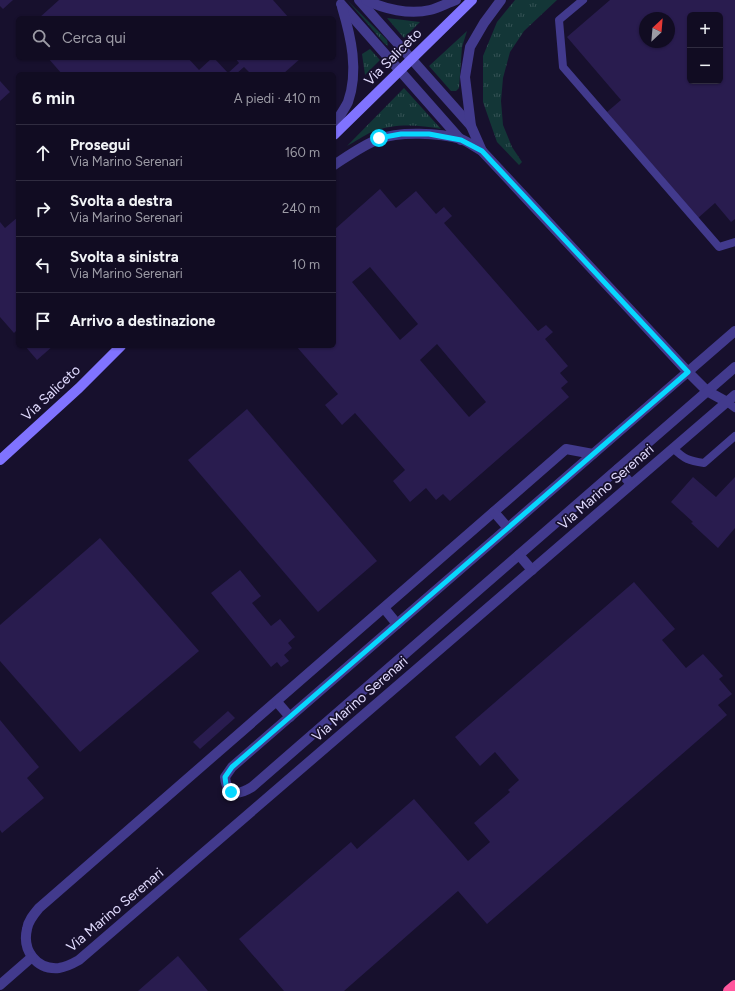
<!DOCTYPE html>
<html lang="it">
<head>
<meta charset="utf-8">
<style>
	:root { --surface:#110c22; --page:#1e1a2f; --text:#f1f3f6; --muted:#9c9ba5; --line:#302c40 }
	body { margin:0; font-family:Figtree,sans-serif; background:var(--page); color:var(--text) }
	.controls { position:absolute; right:12px; top:12px; display:grid; overflow:hidden; border-radius:6px; box-shadow:0 1px 3px #0004 }
	.controls button { width:36px; height:36px; display:grid; place-items:center; padding:0; border:0; border-bottom:1px solid var(--line); background:var(--surface); color:var(--text); font:20px sans-serif }
	.compass { position:absolute; left:639px; top:12px; width:36px; height:36px; border-radius:50%; background:var(--surface); box-shadow:0 1px 3px #0004; rotate:26deg }
	.stop { position:absolute; width:12px; height:12px; margin:-9px; border:3px solid #08d7ff; border-radius:50%; background:#fff }
	.stop.end { background:#08d7ff; border-color:#fff; box-shadow:0 1px 4px #0008 }
	.list { margin:0; padding:0; list-style:none }
	h2 { display:flex; justify-content:space-between; align-items:center; height:52px; margin:0; padding:0 16px; font-size:17px }
	h2 small { font-size:13px; font-weight:400; color:var(--muted) }
	.list li { display:grid; grid-template-columns:26px 1fr auto; gap:12px; align-items:center; box-sizing:border-box; height:56px; padding:0 16px; border-top:1px solid var(--line) }
	.list b { display:block; font-size:15px; white-space:nowrap }
	.list p { margin:0; font-size:13px; white-space:nowrap; color:var(--muted) }
	.list em { font-size:13px; font-style:normal; color:var(--muted) }
	.icon { flex:none; width:22px; height:22px; fill:none; stroke:currentColor; stroke-width:2; stroke-linecap:round; stroke-linejoin:round }
	.map { position:relative; flex:none; width:735px; height:991px; overflow:hidden }
	.search { position:absolute; background:var(--surface); box-shadow:0 1px 3px #0004; left:16px; top:16px; width:320px; height:44px; display:flex; align-items:center; gap:10px; box-sizing:border-box; padding:0 14px; border-radius:6px; color:var(--muted); font-size:15px }
	.panel { position:absolute; background:var(--surface); box-shadow:0 1px 3px #0004; left:16px; top:72px; width:320px; height:276px; border-radius:6px }
	.map>svg:first-child { display:block }
	.grass { fill:url(#grass-tufts) }
	.building { fill:#291c4f; fill-rule:evenodd }
	.lines { fill:none; stroke-linecap:round; stroke-linejoin:round }
	.service { stroke:#423a8d; stroke-width:8 }
	.minor { stroke:#423a8d; stroke-width:10 }
	.secondary { stroke:#8073ff; stroke-width:10 }
	.motorway { stroke:#ff579d; stroke-width:12 }
	.route { stroke:#08d7ff; stroke-width:5 }
	.labels { text-anchor:middle; dominant-baseline:central; stroke-width:3.5; stroke-linejoin:round; paint-order:stroke }
	.street-label { font-size:14px; fill:#e2dcff; stroke:#17102d }
</style>
</head>
<body>
<div class="map">
<svg width="735" height="991" viewBox="0 0 735 991">
	<defs>
		<pattern id="grass-tufts" width="24" height="20" patternUnits="userSpaceOnUse"><rect width="24" height="20" fill="#133637"/><path d="M3 7l-1-3M5 7V3M7 7l1-3M15 17l-1-3M17 17v-4M19 17l1-3" fill="none" stroke="#355255"/></pattern>
	</defs>
	<rect width="100%" height="100%" fill="#17102d"/>
	<g class="grass">
		<path d="M347,0L387,40L388,46L384,43Z"/>
		<path d="M515,0H557L524,31L510,52L503,78L501,101L503,125L512,147L522,162L519,165L497,142L483,102V56L497,22Z"/>
		<path d="M387,18L420,22L404,38Z"/>
		<path d="M467,31L462,47L459,88L456,91H451L429,66Z"/>
		<path d="M370,49L380,60L365,75L362,54Z"/>
		<path d="M404,88L441,129C418,125 395,123 372,132C364,135 355,142 347,146Z"/>
	</g>
	<g class="building">
		<path d="M0,0H13L3,9L0,6Z"/>
		<path d="M59,0H273L289,18H198L197,16L195,18H39Z"/>
		<path d="M610,0H735V219L731,222L715,203L698,218L607,112L621,100L567,37ZM690,15H720V81H690ZM645,18H669V42H645Z"/>
		<path d="M48,58H188L199,70L212,58H214L228,73L239,63L235,58H301L283,74H251L244,67L236,74H62Z"/>
		<path d="M0,81L10,92L0,101Z"/>
		<path d="M380,189L396,208L416,191L436,214L444,207L452,216L444,223L538,331L546,325L553,332L545,339L568,366L560,373L568,382L561,388L569,397L450,501L443,494L436,500L426,488L410,502L393,481L405,470L355,413L342,425L325,405L338,394L296,346H334V230ZM370,267L418,324L400,340L352,282ZM437,344L486,402L469,417L420,360Z"/>
		<path d="M18,217V329L14,333L0,317V222L5,228Z"/>
		<path d="M25,346H53L37,360Z"/>
		<path d="M247,409L377,561L318,612L188,460Z"/>
		<path d="M693,477L716,497L735,477V528L718,548L691,523L693,522L671,502Z"/>
		<path d="M100,538L199,651L80,752L0,661V625Z"/>
		<path d="M240,570L261,596L252,603L271,626L280,619L295,637L288,643L292,648L284,655L289,661L281,667L277,662L271,667L211,593Z"/>
		<path d="M634,582L675,629L662,640L686,668L703,654L723,676L719,679L732,694L718,705L727,715L487,924L458,891L344,991H284L239,939L351,842L357,849L414,799L468,861L490,842L474,823L510,792L508,790L519,780L495,752L480,766L455,737Z"/>
		<path d="M228,711L235,718L200,749L193,742Z"/>
		<path d="M0,720L39,767L27,778L44,798L2,833L0,830Z"/>
		<path d="M178,956L208,991H138Z"/>
	</g>
	<g class="lines">
		<g class="service">
			<path d="M583,0L559,20L563,67L719,247L735,242"/>
			<path d="M727,402L735,408"/>
			<path d="M673,448C684,459 689,461 704,463L735,436"/>
		</g>
		<g class="minor">
			<path d="M359,0L471,126"/>
			<path d="M366,0C384,9 409,15 430,10C439,8 447,3 456,0"/>
			<path d="M341,4L461,140"/>
			<path d="M334,126C338,118 344,110 348,102C359,71 351,37 342,7"/>
			<path d="M482,151L471,126L465,77L470,47L484,23L501,0"/>
			<path d="M334,165C348,156 363,145 379,139C399,131 440,133 461,139C468,142 475,147 482,151L688,372L707,391L727,402"/>
			<path d="M735,331L232,767L225,777C227,797 239,795 252,787L735,367"/>
			<path d="M593,454L566,449L39,908C34,914 28,921 27,929C22,950 36,970 59,968C66,967 72,964 79,960L735,395"/>
			<path d="M618,469L631,484"/>
			<path d="M494,512L508,528"/>
			<path d="M519,555L532,570"/>
			<path d="M384,608L397,624"/>
			<path d="M277,702L290,717"/>
			<path d="M0,985L32,957"/>
		</g>
		<g class="secondary">
			<path d="M334,135L472,0"/>
			<path d="M0,460L79,388L121,346"/>
		</g>
		<path class="motorway" d="M729,991L735,986"/>
	</g>
	<g class="lines">
		<path class="route" d="M231,792L226,785L225,777L232,767L688,372L482,151L461,140L429,134H401L379,138"/>
	</g>
	<g class="labels">
		<g class="street-label">
			<text transform="translate(393 57) rotate(-45)">Via Saliceto</text>
			<text transform="translate(51 393) rotate(-43)">Via Saliceto</text>
			<text transform="translate(606 487) rotate(-41)">Via Marino Serenari</text>
			<text transform="translate(360 699) rotate(-41)">Via Marino Serenari</text>
			<text transform="translate(115 910) rotate(-40)">Via Marino Serenari</text>
		</g>
	</g>
</svg>
<div class="controls">
<button>+</button>
<button>−</button>
</div>
<svg class="compass" viewBox="-18 -18 36 36"><path d="M0-13l5 13h-10z" fill="#e53935"/><path d="M0 13l5-13h-10z" fill="#9c9ba5"/></svg>
<div class="stop" style="left:379px;top:138px"></div>
<div class="stop end" style="left:231px;top:792px"></div>
<div class="search"><svg class="icon" aria-label="search" viewBox="0 0 24 24"><circle cx="10" cy="10" r="6"/><path d="M15 15l6 6"/></svg>Cerca qui</div>
<section class="panel">
<h2>6 min<small>A piedi · 410 m</small></h2>
<ul class="list">
<li><svg class="icon" aria-label="ahead" viewBox="0 0 24 24"><path d="M12 20V5M6 11l6-6 6 6"/></svg><div><b>Prosegui</b><p>Via Marino Serenari</p></div><em>160 m</em></li>
<li><svg class="icon" aria-label="right" viewBox="0 0 24 24"><path d="M7 20v-9h11M14 6l5 5-5 5"/></svg><div><b>Svolta a destra</b><p>Via Marino Serenari</p></div><em>240 m</em></li>
<li><svg class="icon" aria-label="left" viewBox="0 0 24 24"><path d="M17 20v-9H6M10 6l-5 5 5 5"/></svg><div><b>Svolta a sinistra</b><p>Via Marino Serenari</p></div><em>10 m</em></li>
<li><svg class="icon" aria-label="arrive" viewBox="0 0 24 24"><path d="M6 21V4h12l-3 4 3 4H6"/></svg><div><b>Arrivo a destinazione</b></div></li>
</ul>
</section>
</div>
</body>
</html>
